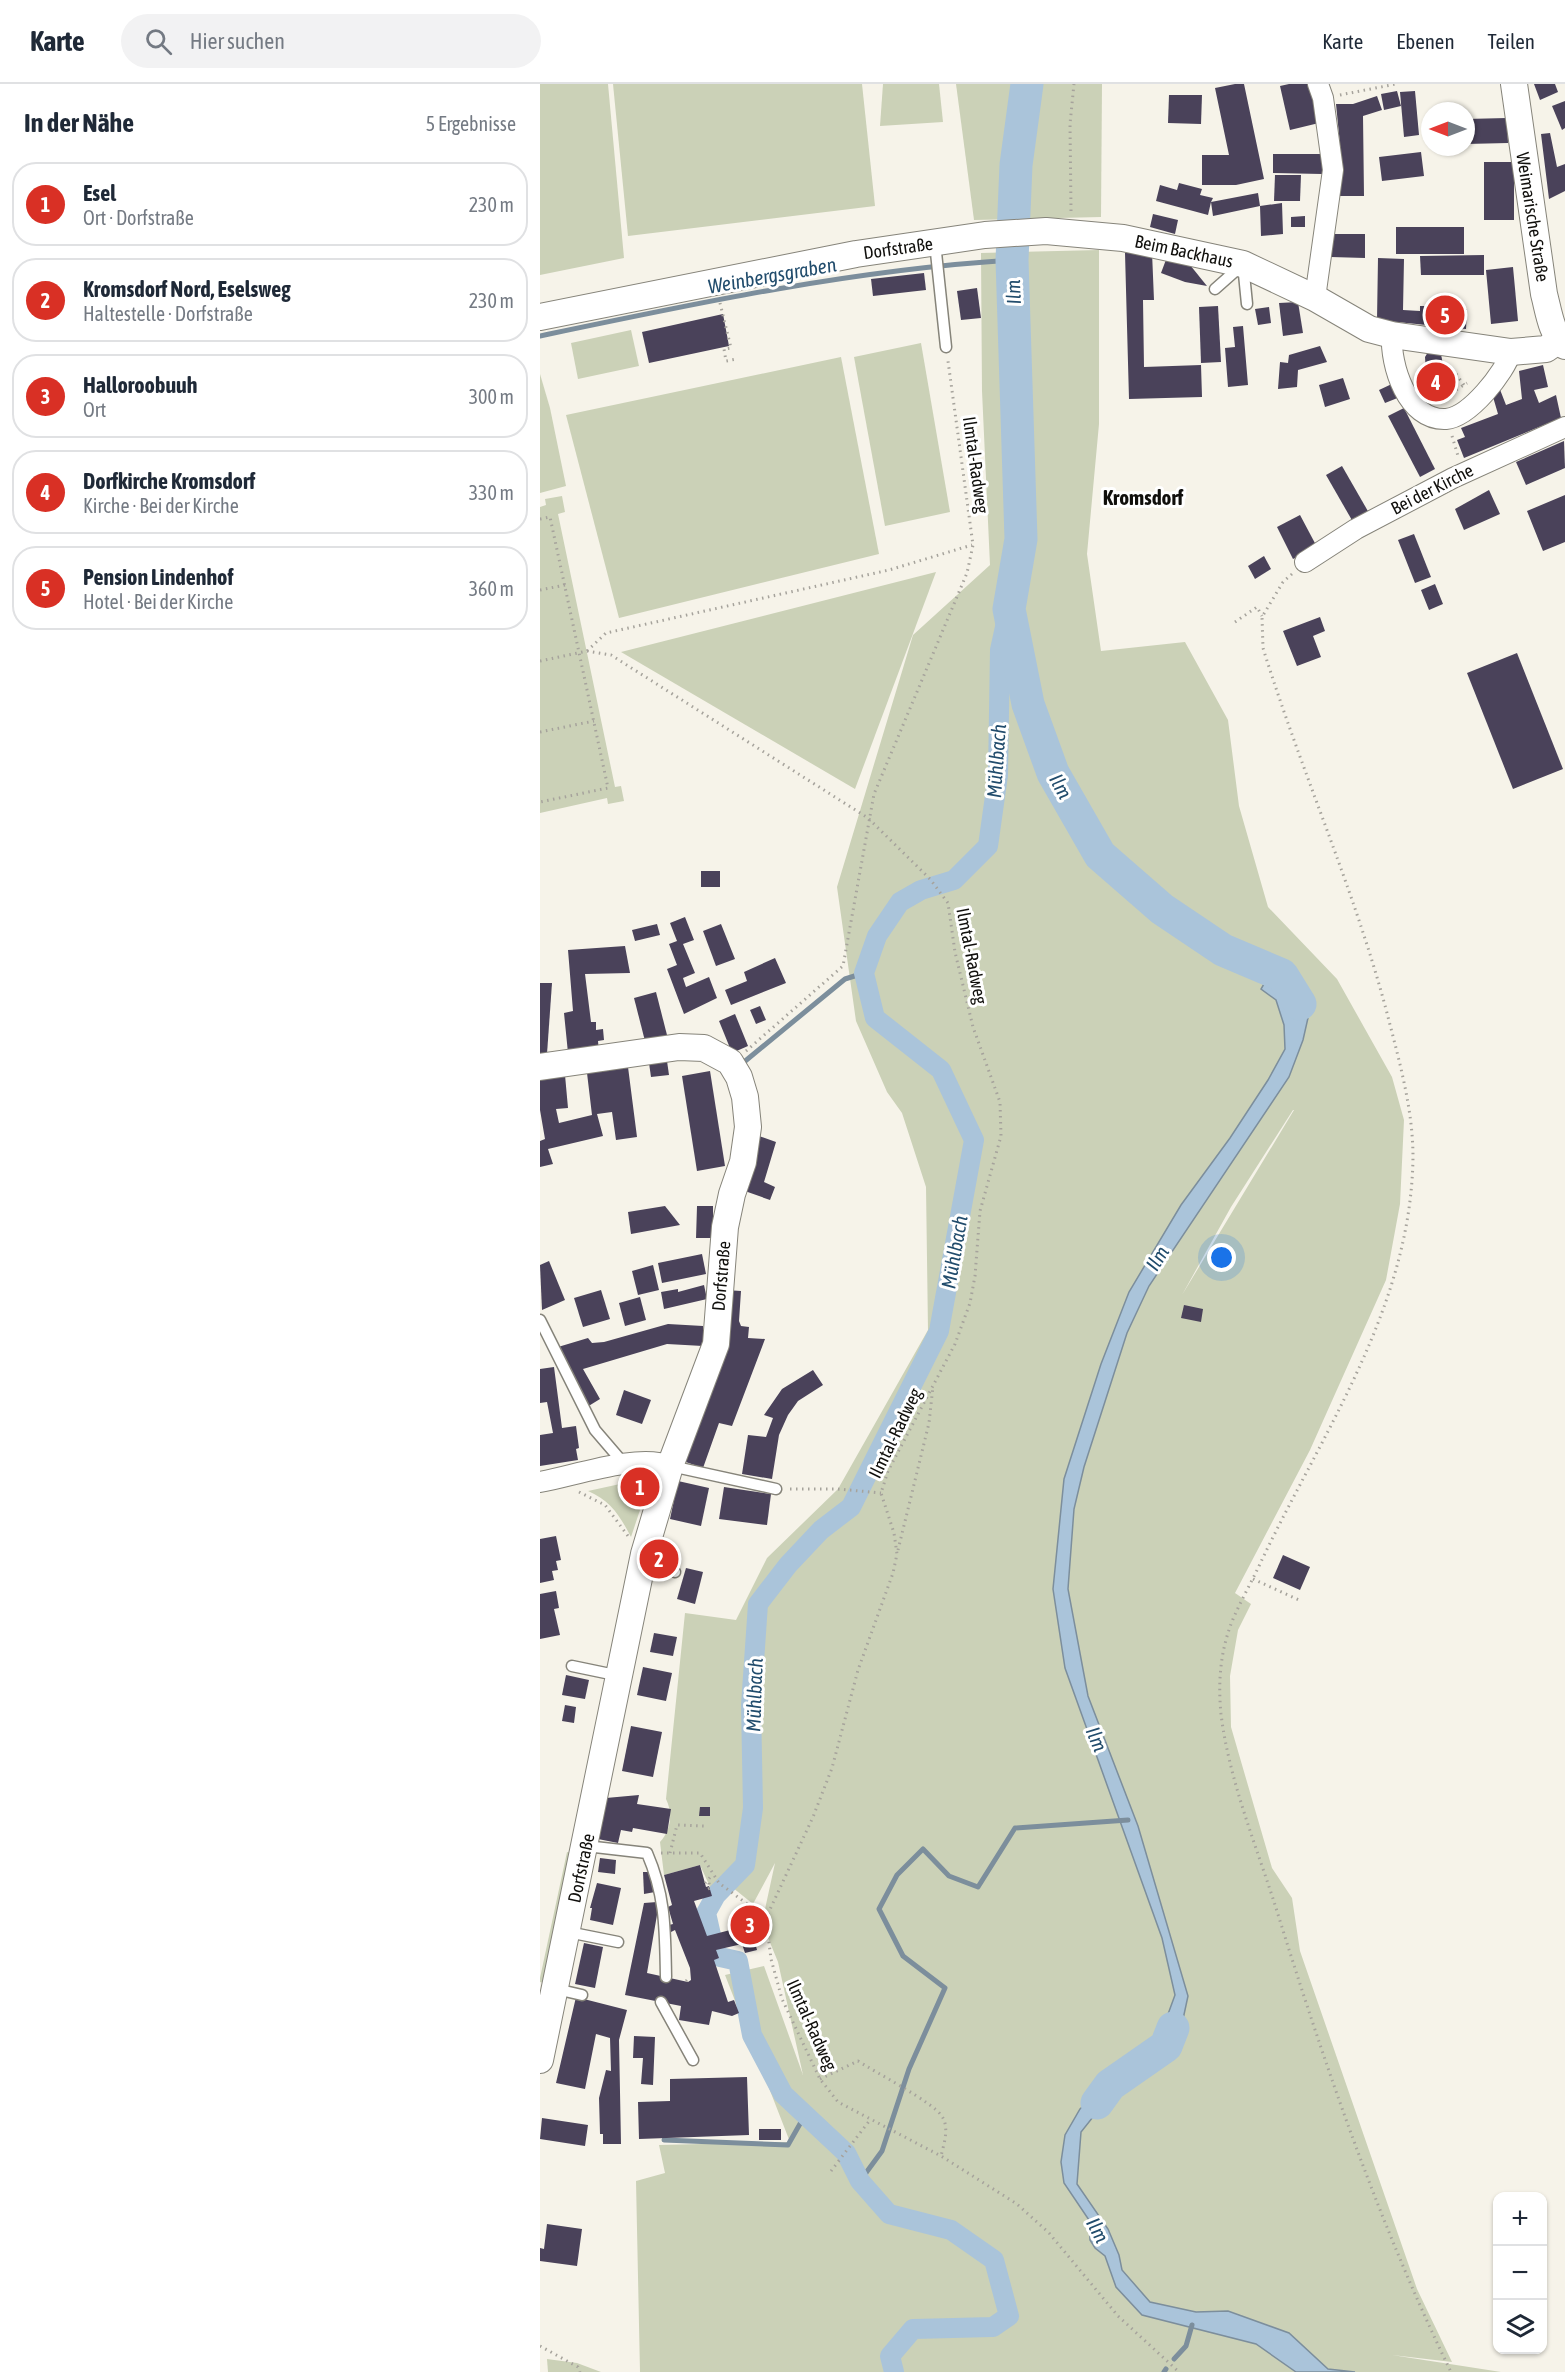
<!DOCTYPE html>
<html lang="de">
<head>
<meta charset="utf-8">
<style>
	:root { --surface:#fff; --page:#f2f2f3; --text:#1f2937; --muted:#747a83; --line:#e0e1e3; --accent:#d93025 }
	body { margin:0; font-family:"Asap Condensed",sans-serif; background:var(--page); color:var(--text) }
	.controls { position:absolute; right:18px; bottom:18px; display:grid; overflow:hidden; border-radius:12px; box-shadow:0 2px 4px #0004 }
	.controls button { width:54px; height:54px; display:grid; place-items:center; padding:0; border:0; border-bottom:2px solid var(--line); background:var(--surface); color:var(--text); font:30px sans-serif }
	.compass { position:absolute; left:881px; top:18px; width:54px; height:54px; border-radius:50%; background:var(--surface); box-shadow:0 2px 4px #0004; rotate:270deg }
	.you { position:absolute; left:682px; top:1174px; width:21px; height:21px; margin:-15px; border:4px solid #fff; border-radius:50%; background:#1a73e8; box-shadow:0 0 0 9px #1a73e833 }
	.badge { display:grid; place-items:center; width:39px; height:39px; border-radius:50%; background:var(--accent); color:#fff; font-size:20px; font-weight:700 }
	.pin { position:absolute; translate:-50% -50%; border:3px solid #fff; box-shadow:0 2px 6px #0006 }
	.list { margin:0; padding:0; list-style:none }
	h2 { display:flex; justify-content:space-between; align-items:center; height:78px; margin:0; padding:0 24px; font-size:26px }
	h2 small { font-size:20px; font-weight:400; color:var(--muted) }
	.list li { display:grid; grid-template-columns:39px 1fr auto; gap:18px; align-items:center; box-sizing:border-box; height:84px; margin:0 12px 12px; padding:0 12px; border:2px solid var(--line); border-radius:24px }
	.list b { display:block; font-size:22px; white-space:nowrap }
	.list p { margin:0; font-size:20px; white-space:nowrap; color:var(--muted) }
	.list em { font-size:20px; font-style:normal; color:var(--muted) }
	.icon { flex:none; width:33px; height:33px; fill:none; stroke:currentColor; stroke-width:2; stroke-linecap:round; stroke-linejoin:round }
	.map { position:relative; flex:none; width:1025px; height:2288px; overflow:hidden }
	header { display:flex; align-items:center; gap:36px; box-sizing:border-box; height:84px; padding:0 30px; background:var(--surface); border-bottom:2px solid var(--line) }
	header strong { font-size:28px }
	nav { display:flex; gap:33px; margin-inline-start:auto; font-size:21px }
	.search { width:420px; height:54px; background:var(--page); display:flex; align-items:center; gap:15px; box-sizing:border-box; padding:0 21px; border-radius:33px; color:var(--muted); font-size:22px }
	main { display:flex }
	aside { flex:1; background:var(--surface) }
	.map>svg:first-child { display:block }
	.green { fill:#cbd1b7; fill-rule:evenodd }
	.water { fill:#aac4da; stroke:#7c8e9c; stroke-width:1.5 }
	.lines { fill:none; stroke-linecap:round; stroke-linejoin:round }
	.stream { stroke:#7c8e9c; stroke-width:5 }
	.canal { stroke:#aac4da; stroke-width:20 }
	.river { stroke:#aac4da; stroke-width:33 }
	.building { fill:#4a425a }
	.service-casing { stroke:#86847a; stroke-width:13 }
	.minor-casing { stroke:#86847a; stroke-width:22 }
	.tertiary-casing { stroke:#86847a; stroke-width:28 }
	.path { stroke:#a6a39c; stroke-width:3; stroke-dasharray:1.5 4.5; stroke-linecap:butt }
	.service { stroke:#fff; stroke-width:10 }
	.minor { stroke:#fff; stroke-width:20 }
	.tertiary { stroke:#fff; stroke-width:26 }
	.labels { text-anchor:middle; dominant-baseline:central; stroke-width:6; stroke-linejoin:round; paint-order:stroke }
	.street-label { font-size:18px; fill:#100f0c; stroke:#fff }
	.water-label { font-size:20px; font-style:italic; fill:#214c6c; stroke:#fff }
	.quarter-label { font-size:21px; font-weight:bold; fill:#100f0c; stroke:#fff }
</style>
</head>
<body>
<header>
<strong>Karte</strong>
<div class="search"><svg class="icon" aria-label="search" viewBox="0 0 24 24"><circle cx="10" cy="10" r="6"/><path d="M15 15l6 6"/></svg>Hier suchen</div>
<nav><a>Karte</a><a>Ebenen</a><a>Teilen</a></nav>
</header>
<main>
<aside>
<h2>In der Nähe<small>5 Ergebnisse</small></h2>
<ul class="list">
<li><span class="badge">1</span><div><b>Esel</b><p>Ort · Dorfstraße</p></div><em>230 m</em></li>
<li><span class="badge">2</span><div><b>Kromsdorf Nord, Eselsweg</b><p>Haltestelle · Dorfstraße</p></div><em>230 m</em></li>
<li><span class="badge">3</span><div><b>Halloroobuuh</b><p>Ort</p></div><em>300 m</em></li>
<li><span class="badge">4</span><div><b>Dorfkirche Kromsdorf</b><p>Kirche · Bei der Kirche</p></div><em>330 m</em></li>
<li><span class="badge">5</span><div><b>Pension Lindenhof</b><p>Hotel · Bei der Kirche</p></div><em>360 m</em></li>
</ul>
</aside>
<div class="map">
<svg width="1025" height="2288" viewBox="0 0 1025 2288">
	<rect width="100%" height="100%" fill="#f6f3e9"/>
	<g class="green">
		<path d="M0,0H68L84,174L0,191Z"/>
		<path d="M73,0H322L335,122L88,152Z"/>
		<path d="M343,0H399L403,38L340,42Z"/>
		<path d="M416,0H562L561,133L434,136Z"/>
		<path d="M559,166V340L547,470L561,567L645,558L688,636L699,722L728,823L797,895L852,993L864,1036L860,1120L846,1196L770,1366L695,1509L711,1520L698,1546L690,1592L691,1643L732,1784L752,1814L760,1867L877,2205L912,2278L852,2271L961,2288H100L96,2097L125,2089L119,2061L250,2058L185,1891L224,1882L263,1991L238,1878L222,1839L235,1779L213,1820L182,1795L171,1805L160,1781L124,1791L120,1758C131,1746 133,1729 126,1715L145,1529L196,1536L227,1474L298,1405L388,1246L386,1103L362,1029L347,1008L316,937L297,803L373,551L450,481L442,307L441,169ZM753,1026H754L642,1211L691,1123Z"/>
		<path d="M91,246L99,282L38,295L31,259Z"/>
		<path d="M381,259L410,428L345,442L314,273Z"/>
		<path d="M301,273L339,470L79,534L26,331Z"/>
		<path d="M0,290L10,324L26,402L0,409Z"/>
		<path d="M22,412L25,428L18,430L75,703L81,702L84,717L68,720L67,714L0,729V423L6,421L5,415Z"/>
		<path d="M396,488L315,705L81,568Z"/>
		<path d="M103,1395L107,1405L91,1453C80,1432 71,1417 48,1407Z"/>
		<path d="M27,1768L35,1770L7,1900L0,1898V1894Z"/>
		<path d="M7,2275L37,2279L61,2288H8Z"/>
	</g>
	<path class="water" d="M735,881L749,891L770,925L763,956L749,993L609,1202L587,1249L544,1383L534,1425L528,1505L548,1612L598,1742L648,1912L642,1940L631,1960L600,1995L580,1999L541,2048L537,2100L568,2145L579,2171L582,2186L610,2218L656,2228L688,2227L749,2249L788,2285L815,2288H756L716,2260L602,2231L576,2203L565,2172L555,2164L550,2156L549,2136L524,2099L521,2078L525,2051L540,2025L578,1991L599,1987L616,1963L635,1911L622,1854L525,1584L513,1505L524,1395L561,1280L589,1208L641,1121L690,1054L728,996L745,965L744,941L736,916L721,905Z"/>
	<g class="lines">
		<g class="stream">
			<path d="M0,252C157,219 312,186 472,176"/>
			<path d="M204,978L305,895L324,889"/>
			<path d="M124,2056L248,2061L265,2031"/>
			<path d="M320,2097L342,2067L369,1985L405,1904L363,1872L339,1825L357,1791L383,1765L409,1792L438,1803L475,1744L588,1736"/>
			<path d="M634,2275L646,2262L652,2241"/>
			<path d="M624,2288L626,2285"/>
		</g>
		<g class="canal">
			<path d="M171,1851L166,1829L176,1811L205,1781L213,1724L211,1621L218,1520L248,1481L281,1446L311,1423L399,1247L434,1056L401,986L335,934L324,889L337,852L360,818L381,806L414,796L448,762L458,691L460,566L469,525"/>
			<path d="M174,1867L180,1873L198,1877L212,1951L243,2010L306,2069L320,2097L349,2130L411,2146L454,2176L469,2232L453,2243L373,2245L350,2272L354,2288"/>
		</g>
		<g class="river">
			<path d="M487,0L476,81L472,176L481,455L469,525L488,620L513,689L560,771L622,825L683,866L742,891L760,920"/>
			<path d="M557,2019L570,2001L626,1962L633,1944"/>
		</g>
	</g>
	<g class="building">
		<path d="M695,0H704L724,95L696,101H662V71H689L675,4Z"/>
		<path d="M749,0H770L779,39L750,46L740,2Z"/>
		<path d="M994,0H1015L1018,8L1000,16Z"/>
		<path d="M857,7L861,22L844,26L841,10Z"/>
		<path d="M875,7L879,51L864,53L860,8Z"/>
		<path d="M629,11H662L661,40L628,39Z"/>
		<path d="M837,12L842,26L823,32L824,112H799L802,81L796,20H813Z"/>
		<path d="M1025,17V44L1022,46L1012,22Z"/>
		<path d="M967,34L968,59L926,60V35Z"/>
		<path d="M1010,49L1017,83L1025,80V107L1009,115L1001,50Z"/>
		<path d="M881,68L884,92L842,97L839,73Z"/>
		<path d="M733,70H782V90L733,89Z"/>
		<rect x="944" y="78" width="30" height="58"/>
		<path d="M735,91H761L760,117H734Z"/>
		<path d="M639,99L662,105L660,111L673,114L671,118L718,109L720,122L742,119L743,150L721,152L720,122L673,132L671,118L668,131L616,117L620,101L637,106Z"/>
		<path d="M613,130L638,136L635,150L610,143Z"/>
		<path d="M765,132V143H751V133Z"/>
		<rect x="856" y="143" width="68" height="27"/>
		<path d="M791,150H825V174L791,173Z"/>
		<path d="M612,168L614,216H603L604,283L661,281L662,313L589,315L585,169Z"/>
		<path d="M944,171V191H881L880,172Z"/>
		<path d="M627,173L650,181L667,202L645,198L621,189Z"/>
		<path d="M838,174L864,175L863,226L880,227V222H889L890,217L908,218V224L927,225L926,245L837,236Z"/>
		<path d="M973,183L978,237L951,240L946,186Z"/>
		<path d="M384,189L386,206L333,212L331,195Z"/>
		<path d="M437,204L441,234L421,236L417,207Z"/>
		<path d="M758,218L763,249L743,252L739,219Z"/>
		<path d="M678,222L681,278L661,279L659,223Z"/>
		<path d="M729,223L731,239L718,241L715,225Z"/>
		<path d="M183,230L189,262L109,279L102,248Z"/>
		<path d="M703,242L708,301L688,303L685,264L695,263L693,243Z"/>
		<path d="M780,262L787,278L758,286L757,303L738,305L740,278L748,279L749,271Z"/>
		<path d="M888,268L901,270L908,308L888,311L884,288H886L885,273Z"/>
		<path d="M1003,281L1008,303L994,306L999,319L1016,311L1021,334L924,374L917,356L925,353L921,344L958,330L951,306L959,303L966,321L982,315L979,287Z"/>
		<path d="M803,294L810,315L785,323L779,301Z"/>
		<path d="M854,299L860,313L845,319L839,306Z"/>
		<path d="M864,324L895,385L880,393L848,332Z"/>
		<path d="M1024,357L1025,384L986,401L976,378Z"/>
		<path d="M802,382L829,429L813,438L786,391Z"/>
		<path d="M949,406L960,430L924,446L915,425Z"/>
		<path d="M1025,411V458L1003,467L987,427Z"/>
		<path d="M760,431L777,463L753,475L737,443Z"/>
		<path d="M874,450L891,493L875,499L858,456Z"/>
		<path d="M724,472L731,485L715,495L708,482Z"/>
		<path d="M895,500L903,520L889,526L881,506Z"/>
		<path d="M780,533L785,547L773,552L781,573L757,582L743,547Z"/>
		<path d="M977,569L1023,685L973,705L927,589Z"/>
		<rect x="161" y="787" width="19" height="16"/>
		<path d="M145,833L154,856L143,860L155,889L143,894L146,903L169,893L177,914L144,930L127,885L137,881L129,860L137,857L130,839Z"/>
		<path d="M117,840L120,851L95,857L92,846Z"/>
		<path d="M181,840L195,875L176,882L163,847Z"/>
		<path d="M85,862L90,889L45,890L51,938H56V946L63,945L64,956L58,957L59,968L28,969L24,929L33,927L28,866Z"/>
		<path d="M235,874L246,899L191,921L185,906L207,897L204,888Z"/>
		<path d="M0,899H12L7,970L0,969Z"/>
		<path d="M116,908L127,951L105,957L94,914Z"/>
		<path d="M220,922L226,936L216,940L210,926Z"/>
		<path d="M195,930L208,962L192,969L179,937Z"/>
		<path d="M127,977L129,991L111,993L109,979Z"/>
		<path d="M88,983L97,1053L76,1056L72,1028L57,1030L63,1052L8,1065L13,1080L0,1083V1057L5,1055L0,1026V994L25,991L28,1024L16,1025L19,1039L52,1031L47,989Z"/>
		<path d="M170,987L185,1082L157,1087L142,992Z"/>
		<path d="M219,1052L236,1058L224,1098L235,1103L230,1116L202,1106Z"/>
		<path d="M125,1122L140,1141L91,1150L88,1128Z"/>
		<path d="M157,1122H173V1154H156Z"/>
		<path d="M162,1170L166,1190L122,1199L118,1179Z"/>
		<path d="M9,1177L25,1216L2,1226L0,1181Z"/>
		<path d="M113,1181L119,1206L98,1211L92,1187Z"/>
		<path d="M164,1201L167,1215L124,1225L121,1208L138,1205V1208Z"/>
		<path d="M61,1206L70,1235L43,1243L34,1214Z"/>
		<path d="M186,1206L201,1207L199,1237L201,1242L209,1243L208,1254L225,1255L192,1342L179,1339L163,1384L143,1377L190,1252H182Z"/>
		<path d="M100,1213L106,1236L85,1242L79,1219Z"/>
		<path d="M644,1221L663,1225L661,1238L641,1234Z"/>
		<path d="M128,1240L163,1242V1262L127,1260L43,1285L60,1315L47,1323L18,1263L48,1254L52,1259L64,1258Z"/>
		<path d="M14,1283L22,1344L36,1342L39,1364L36,1365L38,1376L0,1382V1351L13,1349L7,1318L0,1319V1285Z"/>
		<path d="M273,1286L283,1301L258,1317L248,1331L239,1351L232,1395L202,1390L208,1351L226,1353L233,1334L224,1331L242,1305Z"/>
		<path d="M84,1306L111,1316L102,1340L76,1331Z"/>
		<path d="M138,1397L169,1404L161,1442L130,1435Z"/>
		<path d="M184,1403L231,1410L227,1441L179,1435Z"/>
		<path d="M16,1452L21,1476L16,1477L18,1486L12,1487L14,1496L0,1499V1455Z"/>
		<path d="M743,1471L770,1483L760,1506L733,1494Z"/>
		<path d="M146,1484L163,1488L155,1520L137,1515Z"/>
		<path d="M16,1507L19,1524L14,1525L20,1551L0,1555V1510Z"/>
		<path d="M114,1549L137,1553L133,1572L110,1568Z"/>
		<path d="M103,1583L132,1589L126,1617L97,1611Z"/>
		<path d="M26,1591L49,1596L45,1615L22,1611Z"/>
		<path d="M25,1621L36,1623L34,1639L22,1637Z"/>
		<path d="M91,1642L122,1648L113,1693L82,1687Z"/>
		<path d="M99,1711L97,1720L131,1725L127,1750L93,1744L92,1748L81,1746L78,1759L58,1755L66,1714Z"/>
		<path d="M160,1723H170V1732H159Z"/>
		<path d="M60,1774L76,1776L75,1790L58,1788Z"/>
		<path d="M160,1781L166,1803L169,1802L172,1812L154,1817L167,1852L198,1844L196,1834L208,1831L217,1866L205,1869L202,1860L176,1866L179,1874L174,1876L188,1918L194,1916L199,1929L192,1932L172,1927L169,1941L139,1936L141,1922L85,1911L104,1819L117,1818L118,1825L107,1889L148,1898L151,1896L150,1884L135,1846L131,1848L129,1841L133,1840L128,1823L132,1821L124,1791Z"/>
		<path d="M103,1788H110L115,1808L104,1810Z"/>
		<path d="M57,1799L81,1804L73,1841L50,1836L52,1824H50Z"/>
		<path d="M44,1859L63,1863L55,1904L35,1900Z"/>
		<path d="M36,1913L87,1926L79,1956L81,2060H63V2050H60L59,2014L66,1986L71,1987L70,1954L56,1950L45,2005L16,1999Z"/>
		<path d="M94,1952L115,1953L113,2001L101,2000L103,1974H93Z"/>
		<path d="M207,1993L209,2051L99,2055L98,2018L130,2017V1995Z"/>
		<path d="M2,2034L48,2041L45,2062L0,2055Z"/>
		<rect x="219" y="2045" width="22" height="11"/>
		<path d="M7,2140L42,2145L37,2182L0,2177V2164L4,2165Z"/>
	</g>
	<g class="lines">
		<defs>
			<g id="service">
				<path d="M395,159L406,263"/>
				<path d="M703,180L707,220"/>
				<path d="M675,205L701,182"/>
				<path d="M0,1236L55,1346L85,1381"/>
				<path d="M131,1382L236,1405"/>
				<path d="M103,1480L135,1488"/>
				<path d="M32,1582L80,1592"/>
				<path d="M46,1762L107,1769C126,1813 125,1847 126,1893"/>
				<path d="M28,1848L78,1858"/>
				<path d="M16,1905L42,1911"/>
				<path d="M121,1918L153,1976"/>
			</g>
			<g id="minor">
				<path d="M775,214L793,86L783,14L778,0"/>
				<path d="M852,251C850,281 867,337 906,335C930,333 965,288 971,268"/>
				<path d="M765,478L816,445L913,394L1025,343"/>
				<path d="M0,1398C34,1392 98,1369 130,1382"/>
			</g>
			<g id="tertiary">
				<path d="M974,0L1004,210C1009,229 1011,249 1025,262"/>
				<path d="M0,233L316,170L445,151L506,147L583,154L703,180L775,214L829,245L852,251L971,268L1006,265L1019,256"/>
				<path d="M0,983L139,963L164,964L190,978L199,993L205,1013L208,1043L203,1078L192,1110L185,1143L176,1260L130,1382L104,1470L0,1976"/>
			</g>
		</defs>
		<use href="#service" class="service-casing"/>
		<use href="#minor" class="minor-casing"/>
		<use href="#tertiary" class="tertiary-casing"/>
		<g class="path">
			<path d="M800,11L856,0"/>
			<path d="M531,127L530,40L534,0"/>
			<path d="M180,219L191,264L184,265L186,277L197,275"/>
			<path d="M916,290L924,301"/>
			<path d="M906,312L927,299"/>
			<path d="M912,352L918,372"/>
			<path d="M0,435L10,433L68,704L0,718"/>
			<path d="M752,490L743,498L722,533L723,564C761,687 814,804 847,929C859,976 873,1025 873,1073C871,1225 781,1350 719,1482C710,1501 699,1520 691,1540C680,1570 678,1599 681,1630C689,1696 716,1761 736,1824C785,1982 839,2140 911,2288"/>
			<path d="M0,506L25,501"/>
			<path d="M695,538L717,523L722,532"/>
			<path d="M47,567L66,549L349,486L432,461"/>
			<path d="M0,577L47,567L71,571L328,734L390,795L408,819L415,868L433,943L460,1018L461,1052L440,1127L435,1192L430,1219L415,1260L348,1387L341,1409L354,1449L357,1470L353,1489L318,1586L292,1684L273,1733L226,1834L231,1875L242,1915L280,1995L298,2018L401,2072L477,2120L509,2149L578,2232L639,2288"/>
			<path d="M0,648L54,637"/>
			<path d="M206,967L303,882L334,710L427,489L433,461L408,277"/>
			<path d="M250,1405H298L341,1409"/>
			<path d="M39,1408L65,1421L88,1452"/>
			<path d="M358,1466L389,1339L393,1302"/>
			<path d="M713,1495L759,1516"/>
			<path d="M121,1769H160L179,1799L226,1834"/>
			<path d="M130,1769L137,1741L165,1742"/>
			<path d="M165,1799L173,1790"/>
			<path d="M168,1805L170,1804L168,1795"/>
			<path d="M146,1897L147,1896"/>
			<path d="M280,1995L318,1977C335,1988 392,2018 401,2031C410,2042 404,2060 401,2072"/>
			<path d="M291,2087L330,2036"/>
			<path d="M0,2262L38,2283L40,2288"/>
		</g>
		<use href="#service" class="service"/>
		<use href="#minor" class="minor"/>
		<use href="#tertiary" class="tertiary"/>
	</g>
	<g class="labels">
		<g class="street-label">
			<text transform="translate(993 133) rotate(81)">Weimarische Straße</text>
			<text transform="translate(358 164) rotate(-8)">Dorfstraße</text>
			<text transform="translate(644 167) rotate(12)">Beim Backhaus</text>
			<text transform="translate(436 381) rotate(82)">Ilmtal-Radweg</text>
			<text transform="translate(892 405) rotate(-27)">Bei der Kirche</text>
			<text transform="translate(432 872) rotate(79)">Ilmtal-Radweg</text>
			<text transform="translate(181 1192) rotate(-85)">Dorfstraße</text>
			<text transform="translate(355 1349) rotate(-64)">Ilmtal-Radweg</text>
			<text transform="translate(41 1784) rotate(-78)">Dorfstraße</text>
			<text transform="translate(272 1941) rotate(66)">Ilmtal-Radweg</text>
		</g>
		<g class="water-label">
			<text transform="translate(232 191) rotate(-10)">Weinbergsgraben</text>
			<text transform="translate(473 208) rotate(-92)">Ilm</text>
			<text transform="translate(456 677) rotate(-86)">Mühlbach</text>
			<text transform="translate(521 702) rotate(61)">Ilm</text>
			<text transform="translate(414 1168) rotate(-80)">Mühlbach</text>
			<text transform="translate(617 1174) rotate(-58)">Ilm</text>
			<text transform="translate(214 1611) rotate(-88)">Mühlbach</text>
			<text transform="translate(557 1655) rotate(67)">Ilm</text>
			<text transform="translate(558 2146) rotate(62)">Ilm</text>
		</g>
		<g class="quarter-label">
			<text x="603" y="413">Kromsdorf</text>
		</g>
	</g>
</svg>
<div class="controls">
<button>+</button>
<button>−</button>
<button><svg class="icon" aria-label="layers" viewBox="0 0 24 24"><path d="M12 4l9 5-9 5-9-5zM3 14l9 5 9-5"/></svg></button>
</div>
<svg class="compass" viewBox="-18 -18 36 36"><path d="M0-13l5 13h-10z" fill="#e53935"/><path d="M0 13l5-13h-10z" fill="#747a83"/></svg>
<div class="you"></div>
<div class="pin badge" style="left:100px;top:1403px">1</div>
<div class="pin badge" style="left:119px;top:1475px">2</div>
<div class="pin badge" style="left:210px;top:1841px">3</div>
<div class="pin badge" style="left:896px;top:298px">4</div>
<div class="pin badge" style="left:905px;top:231px">5</div>
</div>
</main>
</body>
</html>
